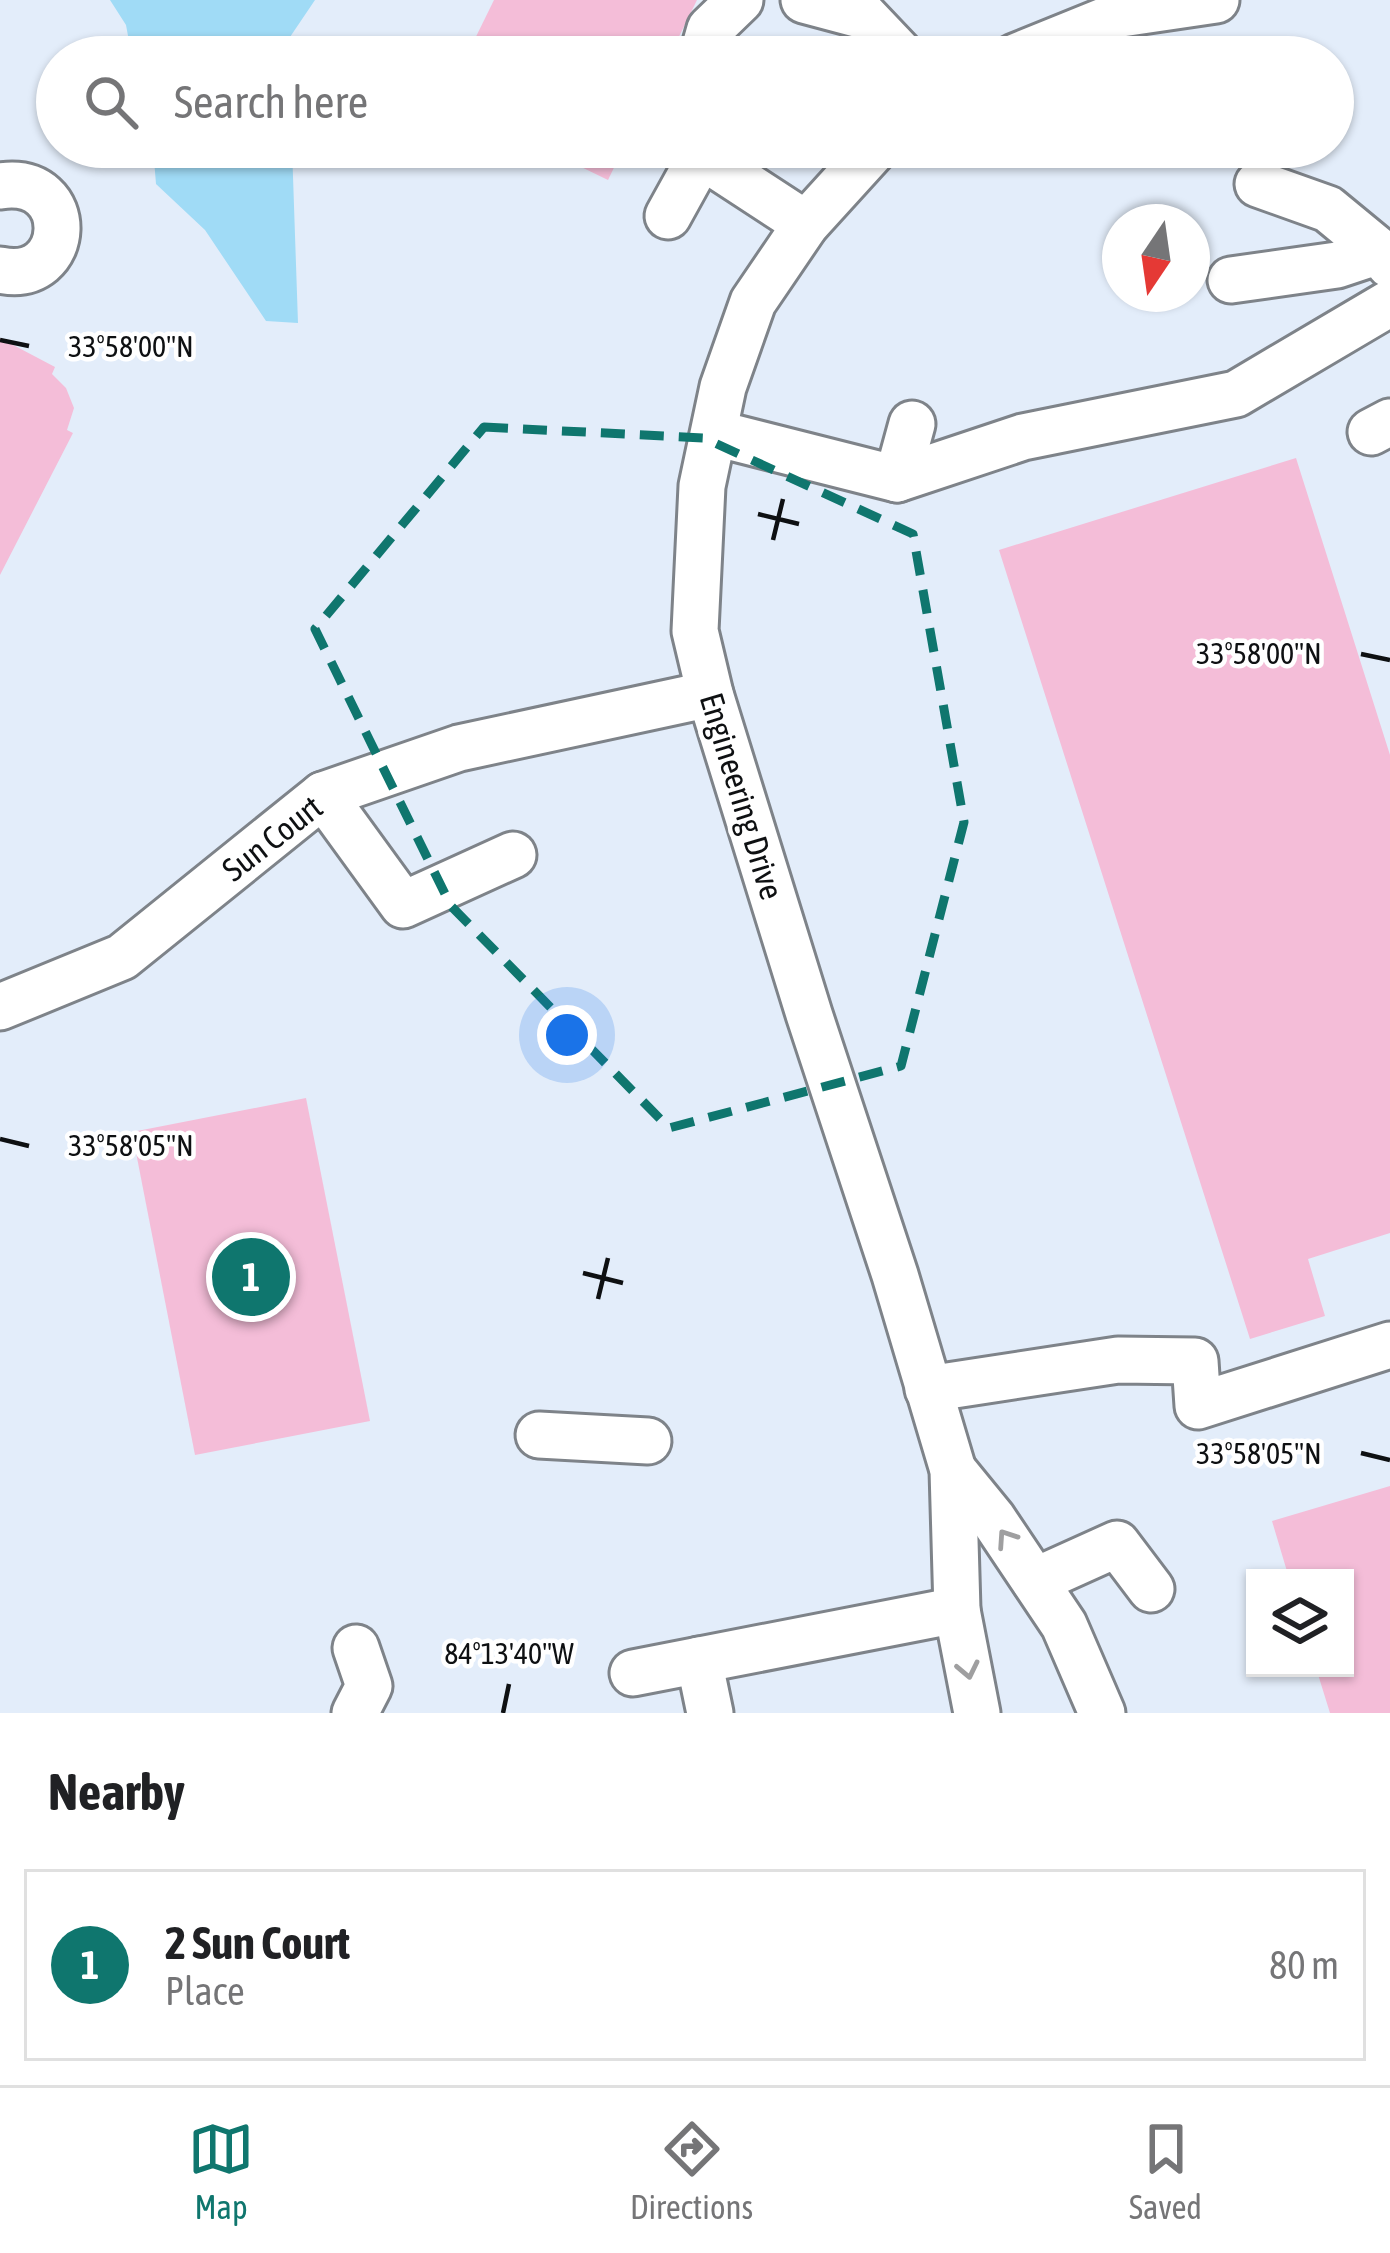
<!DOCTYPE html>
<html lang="en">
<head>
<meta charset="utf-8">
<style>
	:root { --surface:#fff; --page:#f2f2f2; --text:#202124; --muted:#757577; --line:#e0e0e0; --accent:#0f766e }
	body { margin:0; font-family:"Asap Condensed",sans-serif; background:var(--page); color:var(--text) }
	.controls { position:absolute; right:36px; bottom:36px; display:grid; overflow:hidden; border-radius:0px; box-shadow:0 3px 9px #0004 }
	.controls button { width:108px; height:108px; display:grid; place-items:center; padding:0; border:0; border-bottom:3px solid var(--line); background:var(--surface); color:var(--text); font:60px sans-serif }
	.compass { position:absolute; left:1102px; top:204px; width:108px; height:108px; border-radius:50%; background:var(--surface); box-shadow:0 3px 9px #0004; rotate:193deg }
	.you { position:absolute; left:567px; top:1035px; width:42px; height:42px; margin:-30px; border:9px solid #fff; border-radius:50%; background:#1a73e8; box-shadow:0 0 0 18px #1a73e833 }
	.badge { display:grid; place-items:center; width:78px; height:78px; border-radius:50%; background:var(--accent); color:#fff; font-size:39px; font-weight:700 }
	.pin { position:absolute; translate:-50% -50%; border:6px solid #fff; box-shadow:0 3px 12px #0006 }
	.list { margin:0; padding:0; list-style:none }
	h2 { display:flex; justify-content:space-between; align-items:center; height:156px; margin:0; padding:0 48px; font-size:51px }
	h2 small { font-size:39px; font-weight:400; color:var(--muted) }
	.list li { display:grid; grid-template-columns:78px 1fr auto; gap:36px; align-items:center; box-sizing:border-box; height:192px; margin:0 24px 24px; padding:0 24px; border:3px solid var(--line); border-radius:0px }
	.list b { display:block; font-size:45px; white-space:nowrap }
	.list p { margin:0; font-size:39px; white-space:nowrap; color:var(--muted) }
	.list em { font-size:39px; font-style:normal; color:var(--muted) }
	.icon { flex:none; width:66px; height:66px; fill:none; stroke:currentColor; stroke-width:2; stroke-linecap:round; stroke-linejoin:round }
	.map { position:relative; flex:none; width:1390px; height:1713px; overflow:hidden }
	.search { position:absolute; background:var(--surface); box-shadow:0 3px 9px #0004; left:36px; right:36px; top:36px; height:132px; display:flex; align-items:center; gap:30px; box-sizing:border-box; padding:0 42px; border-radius:66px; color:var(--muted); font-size:45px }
	.sheet { height:372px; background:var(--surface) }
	nav { display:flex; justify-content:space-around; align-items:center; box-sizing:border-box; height:168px; border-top:3px solid var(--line); background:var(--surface); font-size:33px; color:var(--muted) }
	nav a { display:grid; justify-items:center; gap:6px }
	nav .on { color:var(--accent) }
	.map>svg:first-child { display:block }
	.built { fill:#e3edfa; fill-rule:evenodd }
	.water { fill:#a0dbf6 }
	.building { fill:#f4bdd8 }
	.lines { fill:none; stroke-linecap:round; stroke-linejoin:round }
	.minor-casing { stroke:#7e8389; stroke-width:51 }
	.minor { stroke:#fff; stroke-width:45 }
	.oneway { stroke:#9f9fa0 }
	.marked { fill:none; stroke:#0f766e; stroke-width:9; stroke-dasharray:24 15; stroke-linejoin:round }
	.ticks { fill:none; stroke:#0e1012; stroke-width:4.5 }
	.labels { text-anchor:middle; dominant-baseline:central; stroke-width:9; stroke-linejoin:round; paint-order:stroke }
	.street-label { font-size:33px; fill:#0e1012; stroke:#fff }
	.ticks-label { font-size:30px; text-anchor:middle; fill:#0e1012; stroke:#fff; stroke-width:9; stroke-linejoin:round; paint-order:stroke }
</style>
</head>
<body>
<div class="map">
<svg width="1390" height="1713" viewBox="0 0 1390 1713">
	<rect width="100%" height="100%" fill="#f3f9ff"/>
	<path class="built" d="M0,0H1390V1713H0ZM57,57H1333V147H57ZM1120,222H1192V294H1120ZM1255,1578H1345V1668H1255Z"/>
	<g class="water">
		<path d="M110,0H315L290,37V57H132L126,25Z"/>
		<path d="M153,147H292L298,323L266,321L205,230L156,184Z"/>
	</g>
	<g class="building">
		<path d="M494,0H697L669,57H466Z"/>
		<path d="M540,147H624L608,180Z"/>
		<path d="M0,338L55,367L52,374L66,388L74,408L67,430L73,433L0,575Z"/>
		<path d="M1296,458L1390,755V1233L1308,1259L1325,1316L1250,1339L999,550Z"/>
		<path d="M306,1098L370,1421L195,1455L132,1132Z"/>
		<path d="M1390,1486V1713H1330L1316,1668H1345V1578H1289L1272,1521Z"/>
	</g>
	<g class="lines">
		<defs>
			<g id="minor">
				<path d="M804,0L864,16L903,57"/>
				<path d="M702,57L710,29L740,0"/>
				<path d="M1015,57L1121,14L1216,0"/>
				<path d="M704,147L717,166L806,224"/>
				<path d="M876,147L806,224L753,302L723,387L702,486L695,631L710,694L809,1014L895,1275L953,1470L957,1610L977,1713"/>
				<path d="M1258,184L1328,209L1379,251"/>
				<path d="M0,186C79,174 73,286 0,270"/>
				<path d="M668,216L705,149"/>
				<path d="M1231,280L1337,265L1379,251L1390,265"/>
				<path d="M1371,432L1390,422"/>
				<path d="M715,433L897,479L1023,437L1236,394L1390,303"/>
				<path d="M897,479L912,424"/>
				<path d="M323,795L403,905L513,855"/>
				<path d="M0,1007L122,957L323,795L459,748L710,694"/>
				<path d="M928,1389L1118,1360L1195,1361L1198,1406L1390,1345"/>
				<path d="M539,1435L648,1441"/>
				<path d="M953,1470L993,1519L1064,1625L1102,1713"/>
				<path d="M1035,1581L1117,1544L1151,1589"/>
				<path d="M699,1660L710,1713"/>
				<path d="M633,1673L957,1610"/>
				<path d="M355,1713L369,1686L356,1648"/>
			</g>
		</defs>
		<use href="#minor" class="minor-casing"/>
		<use href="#minor" class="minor"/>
	</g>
	<defs><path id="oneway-chevron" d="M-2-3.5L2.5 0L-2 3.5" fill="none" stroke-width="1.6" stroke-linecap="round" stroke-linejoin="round" transform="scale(3)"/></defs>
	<g class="oneway">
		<use href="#oneway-chevron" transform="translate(1006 1538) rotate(-124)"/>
		<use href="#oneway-chevron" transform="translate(968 1670) rotate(78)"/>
	</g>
	<path class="marked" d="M484,427L704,438L913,534L964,822L901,1066L669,1128L451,906L315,629Z"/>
	<path class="ticks" d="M0,340L29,346M758,514L799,524M773,540L783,499M1361,654L1390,660M0,1139L29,1146M583,1273L623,1283M598,1299L608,1258M1361,1453L1390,1460M503,1713L509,1684"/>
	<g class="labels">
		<g class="street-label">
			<text transform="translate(742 796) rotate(73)">Engineering Drive</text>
			<text transform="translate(272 838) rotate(-38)">Sun Court</text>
		</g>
	</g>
	<g class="ticks-label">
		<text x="131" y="357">33°58'00"N</text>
		<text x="1259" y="664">33°58'00"N</text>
		<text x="131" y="1156">33°58'05"N</text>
		<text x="1259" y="1464">33°58'05"N</text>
		<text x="509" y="1664">84°13'40"W</text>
	</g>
</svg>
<div class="controls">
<button><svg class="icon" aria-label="layers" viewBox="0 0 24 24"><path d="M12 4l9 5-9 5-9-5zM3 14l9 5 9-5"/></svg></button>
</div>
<svg class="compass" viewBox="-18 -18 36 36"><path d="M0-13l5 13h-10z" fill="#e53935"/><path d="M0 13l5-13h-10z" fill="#757577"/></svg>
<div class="you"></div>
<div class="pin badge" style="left:251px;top:1277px">1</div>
<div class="search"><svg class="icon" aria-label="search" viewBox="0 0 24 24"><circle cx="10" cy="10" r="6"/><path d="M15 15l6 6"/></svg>Search here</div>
</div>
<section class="sheet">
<h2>Nearby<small></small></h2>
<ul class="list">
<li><span class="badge">1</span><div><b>2 Sun Court</b><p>Place</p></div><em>80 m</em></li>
</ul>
</section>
<nav>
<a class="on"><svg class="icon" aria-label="map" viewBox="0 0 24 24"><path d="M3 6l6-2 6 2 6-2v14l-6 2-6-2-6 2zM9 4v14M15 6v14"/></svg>Map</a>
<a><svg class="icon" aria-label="directions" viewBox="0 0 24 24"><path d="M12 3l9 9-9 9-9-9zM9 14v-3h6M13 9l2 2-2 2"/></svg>Directions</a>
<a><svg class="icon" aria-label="saved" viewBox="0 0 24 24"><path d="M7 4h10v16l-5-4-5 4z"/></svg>Saved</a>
</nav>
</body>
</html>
